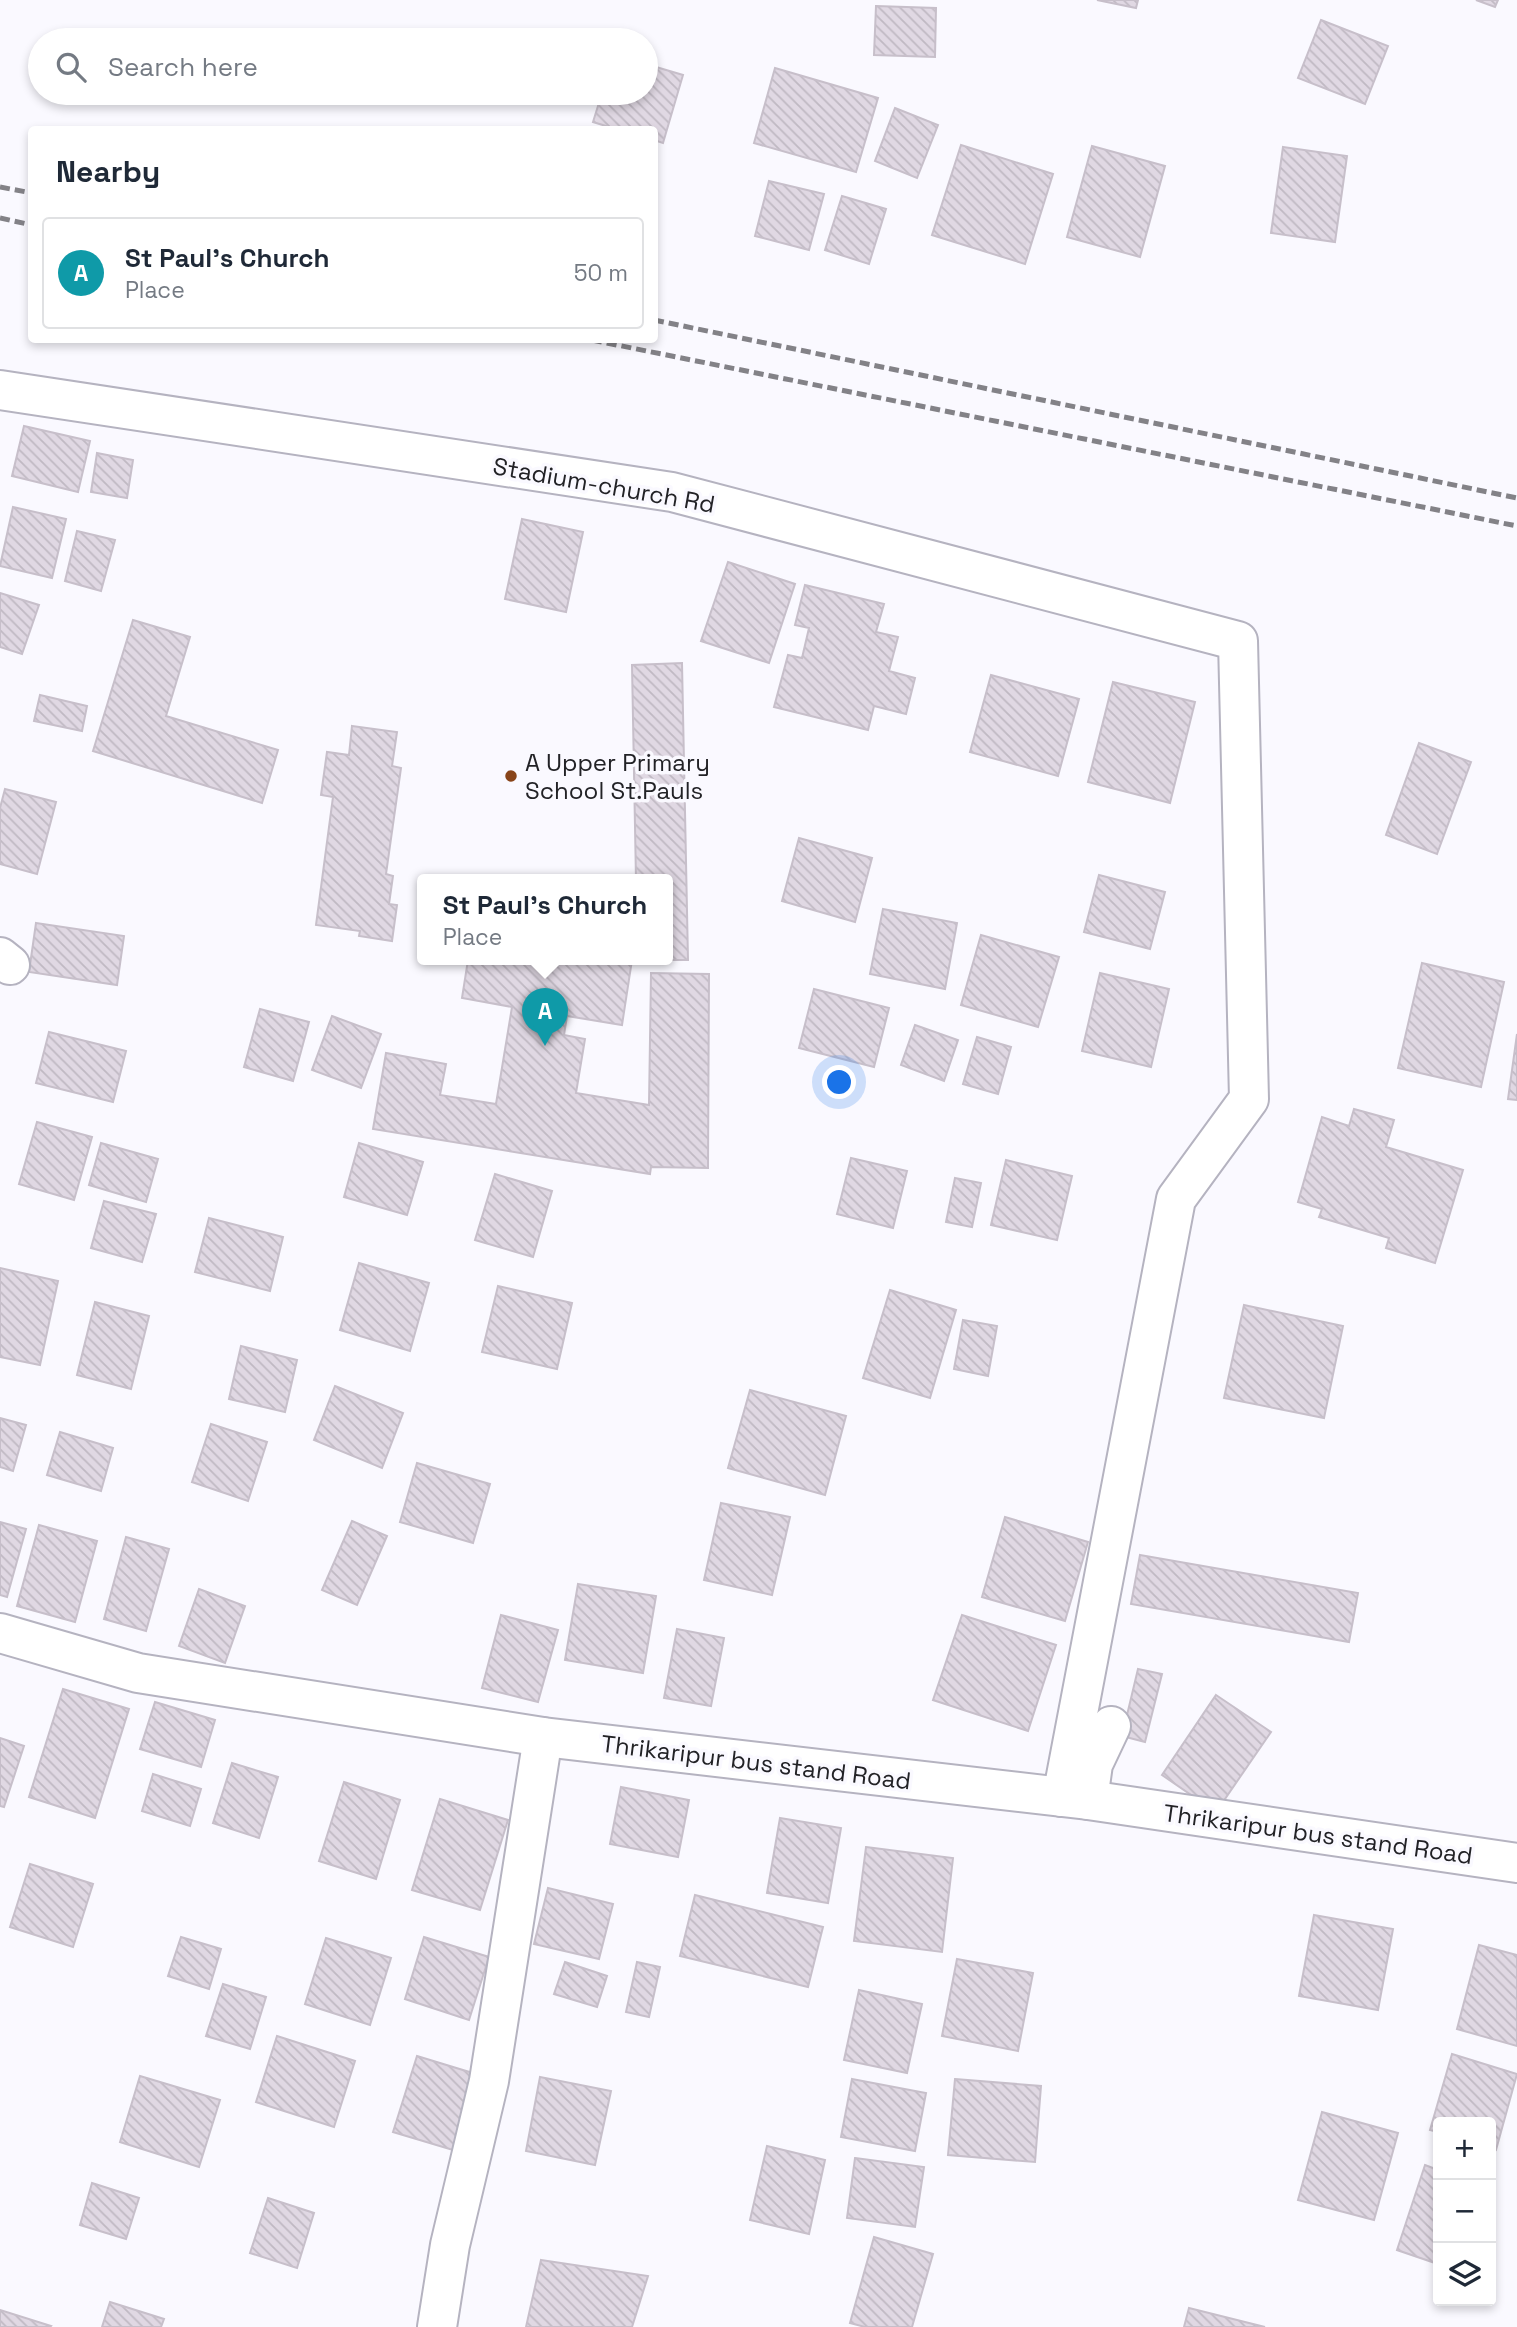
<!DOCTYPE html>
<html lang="en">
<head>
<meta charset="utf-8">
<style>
	:root { --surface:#fff; --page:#f6f6f7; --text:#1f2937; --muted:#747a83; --line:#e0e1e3; --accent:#db2777 }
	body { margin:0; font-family:"Space Grotesk",sans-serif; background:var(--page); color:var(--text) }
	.controls { position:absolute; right:21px; bottom:21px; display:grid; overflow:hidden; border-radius:7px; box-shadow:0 4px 10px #0003 }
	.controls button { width:63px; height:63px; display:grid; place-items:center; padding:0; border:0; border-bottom:2px solid var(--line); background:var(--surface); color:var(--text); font:35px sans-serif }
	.you { position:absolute; left:840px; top:1083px; width:24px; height:24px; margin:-18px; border:5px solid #fff; border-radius:50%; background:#1a73e8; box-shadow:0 0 0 10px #1a73e833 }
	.badge { display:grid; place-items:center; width:46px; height:46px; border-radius:50%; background:var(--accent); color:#fff; font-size:23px; font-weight:700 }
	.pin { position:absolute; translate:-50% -58px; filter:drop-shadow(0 2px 4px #0008) }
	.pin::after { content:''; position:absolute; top:37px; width:24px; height:21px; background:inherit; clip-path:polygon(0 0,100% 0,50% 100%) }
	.popup { position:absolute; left:417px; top:874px; width:256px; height:91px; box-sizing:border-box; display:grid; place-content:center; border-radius:7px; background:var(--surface); filter:drop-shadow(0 2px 5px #0005); font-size:23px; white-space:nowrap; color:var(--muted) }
	.popup b { font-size:26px; color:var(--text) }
	.popup::after { content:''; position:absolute; left:50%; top:100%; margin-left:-14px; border:14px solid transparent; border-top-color:var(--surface) }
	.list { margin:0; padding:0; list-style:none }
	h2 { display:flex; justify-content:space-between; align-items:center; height:91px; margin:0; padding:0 28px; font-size:30px }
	h2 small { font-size:23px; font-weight:400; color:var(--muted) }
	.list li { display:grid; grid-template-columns:46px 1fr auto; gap:21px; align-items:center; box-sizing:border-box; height:112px; margin:0 14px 14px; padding:0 14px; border:2px solid var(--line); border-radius:7px }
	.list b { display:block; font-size:26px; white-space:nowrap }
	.list p { margin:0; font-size:23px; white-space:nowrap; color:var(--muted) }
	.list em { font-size:23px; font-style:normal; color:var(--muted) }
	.icon { flex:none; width:38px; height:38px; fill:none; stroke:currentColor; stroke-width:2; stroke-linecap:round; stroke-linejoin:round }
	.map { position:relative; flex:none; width:1517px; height:2327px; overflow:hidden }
	.search { position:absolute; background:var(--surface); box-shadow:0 4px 10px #0003; left:28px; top:28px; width:630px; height:77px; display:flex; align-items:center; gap:18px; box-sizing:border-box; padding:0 24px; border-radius:38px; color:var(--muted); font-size:26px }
	.panel { position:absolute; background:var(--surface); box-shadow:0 4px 10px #0003; left:28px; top:126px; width:630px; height:217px; border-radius:7px }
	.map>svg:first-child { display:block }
	.building { fill:url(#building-back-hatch); stroke:#c7bfca; stroke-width:2 }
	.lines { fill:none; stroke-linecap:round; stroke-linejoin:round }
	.minor-casing { stroke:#b5b3c0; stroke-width:42 }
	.minor { stroke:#fff; stroke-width:38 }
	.rail { stroke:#838287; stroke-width:5; stroke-dasharray:10 5; stroke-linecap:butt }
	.poi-dot { fill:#884419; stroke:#faf9ff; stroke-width:2.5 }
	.labels { text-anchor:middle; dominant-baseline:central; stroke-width:7; stroke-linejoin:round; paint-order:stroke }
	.street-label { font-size:24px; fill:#222226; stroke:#faf9ff }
	.poi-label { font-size:24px; fill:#222226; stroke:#faf9ff; text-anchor:start }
</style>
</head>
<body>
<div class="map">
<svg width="1517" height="2327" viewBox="0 0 1517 2327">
	<defs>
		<pattern id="building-back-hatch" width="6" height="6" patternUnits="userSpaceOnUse" patternTransform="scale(1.75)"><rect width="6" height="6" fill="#e0d8e3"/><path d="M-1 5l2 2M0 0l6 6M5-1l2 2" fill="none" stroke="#c0b9c3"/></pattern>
	</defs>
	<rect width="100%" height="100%" fill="#faf9ff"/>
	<g class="building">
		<path d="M1097,0H1138L1136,8Z"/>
		<path d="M1476,0H1498L1495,7Z"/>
		<path d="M876,6L936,8L935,57L874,55Z"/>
		<path d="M1321,20L1388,46L1365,104L1298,78Z"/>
		<path d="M646,64L683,75L663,143L654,140V130H619L593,122L602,93H646Z"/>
		<path d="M775,68L878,98L856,172L754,143Z"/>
		<path d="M895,108L938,125L917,178L875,161Z"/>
		<path d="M961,145L1053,174L1025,264L932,235Z"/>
		<path d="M1092,146L1165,166L1140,257L1067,237Z"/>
		<path d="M1283,147L1347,156L1335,242L1271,233Z"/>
		<path d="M769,181L824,194L809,250L755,236Z"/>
		<path d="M842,196L886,209L869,264L825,250Z"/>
		<path d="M24,426L90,441L78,492L12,476Z"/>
		<path d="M97,453L133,460L127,498L91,492Z"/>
		<path d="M13,507L66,519L52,578L0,566Z"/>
		<path d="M522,519L583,532L566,612L505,599Z"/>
		<path d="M77,531L115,540L101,591L65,581Z"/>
		<path d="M728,562L795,584L769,663L701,641Z"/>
		<path d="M805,585L884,604L876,632L898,637L889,671L915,678L906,714L874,706L868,730L774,707L788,655L802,658L809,628L795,625Z"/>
		<path d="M0,593L39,605L22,654L0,647Z"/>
		<path d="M133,620L190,637L166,716L278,750L262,803L93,751Z"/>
		<path d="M682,663L688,960H668V880H636L632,665Z"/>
		<path d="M991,675L1079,699L1058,776L970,752Z"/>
		<path d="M1113,682L1195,702L1170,803L1088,782Z"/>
		<path d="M40,695L87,706L82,731L34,721Z"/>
		<path d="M352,726L397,732L392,766L401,768L386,874L393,876L389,904L397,905L392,941L359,936L360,931L316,925L333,797L321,795L327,752L349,755Z"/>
		<path d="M1419,743L1471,762L1437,854L1386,835Z"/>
		<path d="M5,789L56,802L37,874L0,864V808Z"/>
		<path d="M799,838L872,858L855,922L782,901Z"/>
		<path d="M1099,875L1165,892L1150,949L1084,932Z"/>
		<path d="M883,909L957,923L945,989L870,974Z"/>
		<path d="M36,923L124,936L117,985L29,972Z"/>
		<path d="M981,935L1059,957L1038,1027L961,1005Z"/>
		<path d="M468,960H632L622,1025L567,1016L564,1035L585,1039L576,1093L649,1105L651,973L709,974L708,1168L651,1167L650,1174L373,1129L386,1053L446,1064L440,1095L496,1104L512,1007L462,998Z"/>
		<path d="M1422,963L1504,982L1481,1087L1398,1068Z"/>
		<path d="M1100,973L1169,989L1151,1067L1082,1051Z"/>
		<path d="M814,989L889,1008L874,1067L799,1048Z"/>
		<path d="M260,1009L309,1022L293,1081L244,1067Z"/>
		<path d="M332,1016L381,1034L361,1088L312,1070Z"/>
		<path d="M915,1025L958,1040L944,1081L901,1065Z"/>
		<path d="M49,1032L126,1051L113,1102L36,1083Z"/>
		<path d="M1517,1034V1100L1508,1099Z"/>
		<path d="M977,1037L1011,1047L998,1094L963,1084Z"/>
		<path d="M1354,1109L1394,1120L1386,1147L1463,1170L1435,1263L1386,1248L1389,1238L1319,1217L1322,1209L1298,1202L1322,1117L1349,1126Z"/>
		<path d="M37,1122L92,1137L74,1200L19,1184Z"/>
		<path d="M101,1143L158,1159L146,1202L89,1185Z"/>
		<path d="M359,1143L423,1162L407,1215L344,1197Z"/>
		<path d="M851,1158L907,1171L893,1228L837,1214Z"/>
		<path d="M1006,1160L1072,1176L1057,1240L991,1225Z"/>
		<path d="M495,1174L552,1191L533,1257L475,1240Z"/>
		<path d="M955,1178L981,1183L972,1227L946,1222Z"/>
		<path d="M104,1201L156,1214L142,1262L91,1248Z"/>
		<path d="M209,1218L283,1237L270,1291L195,1272Z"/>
		<path d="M359,1263L429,1283L410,1351L340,1330Z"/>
		<path d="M0,1268L58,1281L40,1365L0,1357Z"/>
		<path d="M498,1286L572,1303L557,1369L482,1352Z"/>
		<path d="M890,1290L956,1310L930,1398L863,1378Z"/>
		<path d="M95,1302L149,1316L131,1389L77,1375Z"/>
		<path d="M1244,1305L1343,1326L1324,1418L1224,1398Z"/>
		<path d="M963,1320L997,1326L988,1376L954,1369Z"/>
		<path d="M241,1346L297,1360L285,1412L229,1399Z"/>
		<path d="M335,1386L403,1413L382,1468L314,1440Z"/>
		<path d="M750,1390L846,1416L825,1495L728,1468Z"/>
		<path d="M0,1418L26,1425L13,1471L0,1467Z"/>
		<path d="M211,1424L267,1442L248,1501L192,1482Z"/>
		<path d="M60,1432L113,1448L101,1491L47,1475Z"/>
		<path d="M417,1463L490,1484L473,1543L400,1522Z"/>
		<path d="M721,1503L790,1517L772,1595L704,1580Z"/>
		<path d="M1005,1517L1088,1542L1065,1621L982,1597Z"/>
		<path d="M352,1521L387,1536L357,1605L322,1590Z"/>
		<path d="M0,1522L26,1529L7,1597L0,1595Z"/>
		<path d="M39,1525L97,1541L75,1622L17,1606Z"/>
		<path d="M126,1537L169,1549L146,1631L104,1619Z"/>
		<path d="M1140,1555L1358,1593L1349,1642L1131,1604Z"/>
		<path d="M578,1584L656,1596L643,1673L565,1660Z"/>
		<path d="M199,1589L245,1606L225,1663L179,1646Z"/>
		<path d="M501,1615L558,1630L538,1702L482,1688Z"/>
		<path d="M962,1615L1056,1645L1028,1731L933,1700Z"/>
		<path d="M677,1629L724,1638L711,1706L664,1698Z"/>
		<path d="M1138,1669L1162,1674L1145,1742L1122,1736Z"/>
		<path d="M63,1689L129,1709L95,1818L29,1797Z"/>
		<path d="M1216,1695L1271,1732L1216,1812L1162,1775Z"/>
		<path d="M155,1702L215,1720L201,1767L140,1749Z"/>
		<path d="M0,1738L24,1746L4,1807L0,1806Z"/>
		<path d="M232,1763L278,1777L259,1838L213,1823Z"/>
		<path d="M153,1774L201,1789L190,1826L142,1811Z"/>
		<path d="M344,1782L400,1800L376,1879L319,1861Z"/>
		<path d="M621,1787L689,1800L678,1857L610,1844Z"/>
		<path d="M440,1799L508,1820L480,1910L412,1890Z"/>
		<path d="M780,1818L841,1828L828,1903L767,1893Z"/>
		<path d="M866,1847L953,1858L942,1952L854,1941Z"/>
		<path d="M30,1864L93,1884L73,1947L10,1927Z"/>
		<path d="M548,1888L613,1904L599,1959L534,1944Z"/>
		<path d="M695,1895L823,1927L808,1987L680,1956Z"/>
		<path d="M1314,1915L1393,1929L1378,2010L1299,1996Z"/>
		<path d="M181,1937L221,1949L209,1989L168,1976Z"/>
		<path d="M424,1937L489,1957L469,2020L405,1999Z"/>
		<path d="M326,1938L391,1958L370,2025L305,2004Z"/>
		<path d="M1479,1945L1517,1955V2046L1457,2029Z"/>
		<path d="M957,1959L1033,1973L1018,2051L942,2036Z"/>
		<path d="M565,1962L607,1976L597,2007L554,1994Z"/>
		<path d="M637,1962L660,1967L649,2017L626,2012Z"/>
		<path d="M223,1984L266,1997L250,2049L206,2036Z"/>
		<path d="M859,1990L922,2004L907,2073L844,2060Z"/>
		<path d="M277,2036L355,2061L334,2127L256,2102Z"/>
		<path d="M1452,2054L1517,2074L1496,2150L1491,2148V2122H1438V2132L1430,2130Z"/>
		<path d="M417,2056L476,2074L453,2150L393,2132Z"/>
		<path d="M140,2076L220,2100L199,2167L120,2142Z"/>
		<path d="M540,2077L611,2091L595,2165L526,2151Z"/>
		<path d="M852,2079L926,2093L915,2151L841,2137Z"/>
		<path d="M955,2079L1041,2086L1035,2162L948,2155Z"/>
		<path d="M1322,2112L1398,2133L1374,2220L1298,2200Z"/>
		<path d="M767,2146L825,2160L809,2234L750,2220Z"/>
		<path d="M855,2158L924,2167L915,2227L847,2218Z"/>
		<path d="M1425,2165L1438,2170V2264L1397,2250Z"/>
		<path d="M92,2183L139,2198L126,2239L80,2225Z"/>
		<path d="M268,2198L314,2213L297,2268L250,2253Z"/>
		<path d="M874,2237L933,2254L912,2327H865L850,2323Z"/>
		<path d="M541,2260L648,2276L632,2327H526Z"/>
		<path d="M110,2302L164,2319L161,2327H102Z"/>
		<path d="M1189,2308L1265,2327H1184Z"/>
		<path d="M0,2310L51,2326L50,2327H0Z"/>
	</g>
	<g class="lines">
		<defs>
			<g id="minor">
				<path d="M0,390L672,492L1238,641L1249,1099L1176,1199L1062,1797"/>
				<path d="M0,957L10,965"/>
				<path d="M0,1633L138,1673L543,1737L1088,1800L1517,1863"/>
				<path d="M1088,1800L1093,1764L1111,1726"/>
				<path d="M437,2327L450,2245L489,2081L543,1737"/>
			</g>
		</defs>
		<use href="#minor" class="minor-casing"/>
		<use href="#minor" class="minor"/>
		<g class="rail">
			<path d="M0,187L32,193"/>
			<path d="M0,218L32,225"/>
			<path d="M654,320L1517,498"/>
			<path d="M592,340L1517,526"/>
		</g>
	</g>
	<circle class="poi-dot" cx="511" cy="776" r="7"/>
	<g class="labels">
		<g class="street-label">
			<text transform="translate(604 485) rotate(10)">Stadium-church Rd</text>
			<text transform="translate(756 1762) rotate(7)">Thrikaripur bus stand Road</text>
			<text transform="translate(1318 1834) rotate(8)">Thrikaripur bus stand Road</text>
		</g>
		<g class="poi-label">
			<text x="525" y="762">A Upper Primary<tspan x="525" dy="28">School St.Pauls</tspan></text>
		</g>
	</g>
</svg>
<div class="controls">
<button>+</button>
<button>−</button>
<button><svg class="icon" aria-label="layers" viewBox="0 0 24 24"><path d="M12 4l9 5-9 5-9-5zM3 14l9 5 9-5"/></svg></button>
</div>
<div class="you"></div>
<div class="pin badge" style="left:545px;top:1046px;background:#0f9aa8">A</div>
<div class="popup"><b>St Paul's Church</b>Place</div>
<div class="search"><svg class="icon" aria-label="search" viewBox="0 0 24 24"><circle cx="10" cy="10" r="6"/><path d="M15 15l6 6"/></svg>Search here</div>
<section class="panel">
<h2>Nearby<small></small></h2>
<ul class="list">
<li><span class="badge" style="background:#0f9aa8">A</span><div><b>St Paul's Church</b><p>Place</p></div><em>50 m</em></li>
</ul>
</section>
</div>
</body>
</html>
